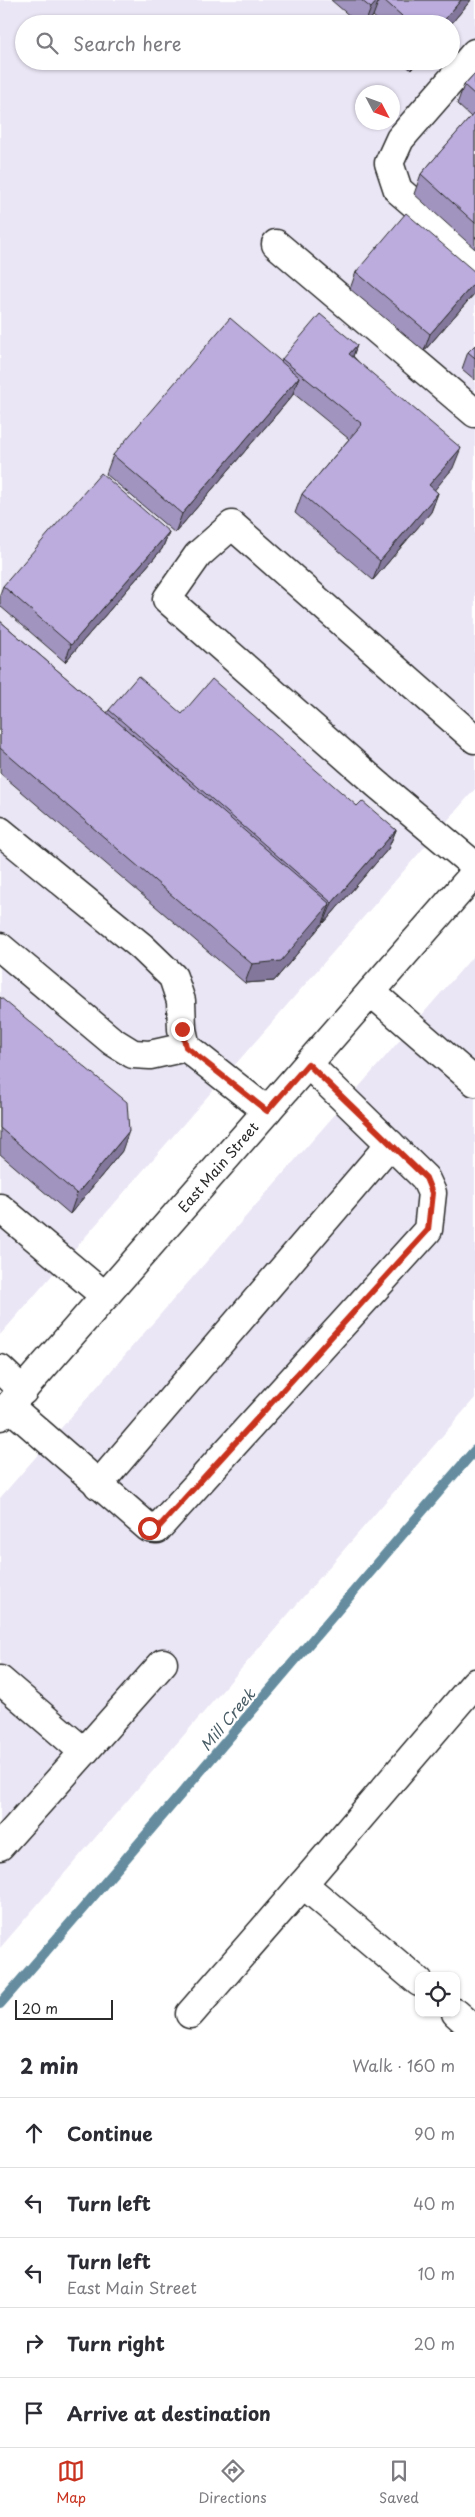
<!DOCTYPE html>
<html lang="en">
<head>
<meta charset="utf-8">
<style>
	:root { --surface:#fff; --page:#f2f2f3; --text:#2b2b33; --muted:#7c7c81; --line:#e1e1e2; --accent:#c8321e }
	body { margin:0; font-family:"Playpen Sans",sans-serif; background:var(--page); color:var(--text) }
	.controls { position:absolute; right:15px; bottom:15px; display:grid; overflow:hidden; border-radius:10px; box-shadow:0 1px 4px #0004 }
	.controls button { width:45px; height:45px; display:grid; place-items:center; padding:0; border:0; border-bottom:1px solid var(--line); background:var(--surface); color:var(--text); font:25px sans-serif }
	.compass { position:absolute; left:355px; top:85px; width:45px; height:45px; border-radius:50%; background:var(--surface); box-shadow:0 1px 4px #0004; rotate:131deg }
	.scale { position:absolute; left:15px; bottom:12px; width:98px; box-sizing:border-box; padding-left:5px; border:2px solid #2b2b2b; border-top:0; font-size:14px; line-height:18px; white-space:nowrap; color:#2b2b2b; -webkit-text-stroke:4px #fff; paint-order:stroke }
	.stop { position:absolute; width:15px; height:15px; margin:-11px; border:4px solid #c8321e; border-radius:50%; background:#fff }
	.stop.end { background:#c8321e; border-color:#fff; box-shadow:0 1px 5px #0008 }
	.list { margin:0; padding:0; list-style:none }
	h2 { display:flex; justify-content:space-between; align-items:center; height:65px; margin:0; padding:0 20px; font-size:21px }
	h2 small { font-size:16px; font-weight:400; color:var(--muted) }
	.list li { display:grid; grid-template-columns:32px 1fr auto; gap:15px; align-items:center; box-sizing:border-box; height:70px; padding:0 20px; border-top:1px solid var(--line) }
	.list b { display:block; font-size:19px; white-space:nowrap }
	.list p { margin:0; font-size:16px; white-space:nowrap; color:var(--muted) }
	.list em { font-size:16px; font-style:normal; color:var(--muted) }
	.icon { flex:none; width:28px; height:28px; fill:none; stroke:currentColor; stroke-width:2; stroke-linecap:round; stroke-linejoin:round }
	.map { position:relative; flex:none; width:475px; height:2032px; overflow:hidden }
	.search { position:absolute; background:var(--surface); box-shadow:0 1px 4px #0004; left:15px; right:15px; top:15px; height:55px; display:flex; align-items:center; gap:12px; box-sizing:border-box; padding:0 18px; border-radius:28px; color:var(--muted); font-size:19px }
	.sheet { height:415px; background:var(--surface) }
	nav { display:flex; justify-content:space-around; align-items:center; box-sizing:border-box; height:70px; border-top:1px solid var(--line); background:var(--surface); font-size:14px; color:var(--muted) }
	nav a { display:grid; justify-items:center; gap:2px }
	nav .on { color:var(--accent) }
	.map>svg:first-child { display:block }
	.built { fill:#ebe6f5; fill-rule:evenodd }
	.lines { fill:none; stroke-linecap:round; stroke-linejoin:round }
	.stream { stroke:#658d9f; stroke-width:10 }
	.minor-casing { stroke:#2b2b2b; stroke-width:31 }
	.minor { stroke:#fff; stroke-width:28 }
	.wall { fill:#a194be; stroke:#2b2b2b }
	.shaded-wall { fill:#83789b; stroke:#2b2b2b }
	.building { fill:#bbacdd; stroke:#2b2b2b }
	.route { stroke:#c8321e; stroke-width:6 }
	.labels { text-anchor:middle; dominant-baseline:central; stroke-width:4.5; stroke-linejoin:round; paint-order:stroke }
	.street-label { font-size:14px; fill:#2b2b2b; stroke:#fff }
	.water-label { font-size:15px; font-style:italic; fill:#485c65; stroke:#fff }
</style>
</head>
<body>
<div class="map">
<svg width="475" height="2032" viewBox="0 0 475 2032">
	<rect width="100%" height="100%" fill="#fff"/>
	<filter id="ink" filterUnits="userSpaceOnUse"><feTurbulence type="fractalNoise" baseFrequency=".02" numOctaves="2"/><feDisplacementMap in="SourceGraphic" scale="10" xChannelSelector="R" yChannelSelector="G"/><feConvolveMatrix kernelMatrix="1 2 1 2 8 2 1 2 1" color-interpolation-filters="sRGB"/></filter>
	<g filter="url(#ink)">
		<g class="built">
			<path d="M0,0H475V789L0,1335ZM24,24H451V61H24ZM362,92H392V122H362Z"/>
			<path d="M475,954V1398L0,1948V1498Z"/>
		</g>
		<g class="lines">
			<path class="stream" d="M0,2004C160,1821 316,1634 475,1450"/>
			<defs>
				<g id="minor">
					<path d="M475,53L400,139L389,163L398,190L475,256"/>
					<path d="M276,244L475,413"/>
					<path d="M475,739L232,525L198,555L167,599L377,784L475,866"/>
					<path d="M0,831L142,947L173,977L181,1001L182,1029L186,1047L267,1111"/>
					<path d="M0,947L112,1041L133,1054L150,1055L186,1047"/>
					<path d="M371,992L475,1082"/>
					<path d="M0,1208L105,1296"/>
					<path d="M0,1369L23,1391"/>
					<path d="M9,1406L149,1528L157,1529L428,1230L432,1193L425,1178L308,1064"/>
					<path d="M0,1416L475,873"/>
					<path d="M98,1485L390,1144"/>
					<path d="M0,1680L84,1752L0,1846"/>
					<path d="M84,1752L163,1663"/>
					<path d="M303,1884L475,1683"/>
					<path d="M456,2013L475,2030"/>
					<path d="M190,2014L303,1884L419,1982"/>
				</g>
			</defs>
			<use href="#minor" class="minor-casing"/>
			<use href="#minor" class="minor"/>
		</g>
		<g class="wall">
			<path d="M331,0H471L451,24H382L373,16L367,24H359Z"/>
			<path d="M401,61H418L411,70Z"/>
			<path d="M475,73V249L414,194L421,174L471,117L457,104L464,85Z"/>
			<path d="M356,272H475V290L474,294L424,351L350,289Z"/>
			<path d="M357,345L353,356L453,468L434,490L438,493L431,512L373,580L295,513L302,494L349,439L293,393L292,396L175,533L106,474L113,455L281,362L282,359Z"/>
			<path d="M475,345V380L462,369L468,352Z"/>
			<path d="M169,532L162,549L65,662L0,606V594L3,586Z"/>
			<path d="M0,621L107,713L109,710L182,714L357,806L396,830L388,849L324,923L323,922V923L274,981L245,983L0,773Z"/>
			<path d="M0,997L122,1151L70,1214L0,1154Z"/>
		</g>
		<g class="shaded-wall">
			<path d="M378,0H379L373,16L367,24H365L371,8Z"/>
			<path d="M461,0H471L451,24H441Z"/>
			<path d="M414,61H418L411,70Z"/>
			<path d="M475,282V290L474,294L424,351L430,334Z"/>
			<path d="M357,345L350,365L349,354Z"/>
			<path d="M299,377L292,396L175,533L182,514Z"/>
			<path d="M461,448L453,468L422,505L429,485Z"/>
			<path d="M438,493L431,512L373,580L380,561Z"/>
			<path d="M169,532L162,549L65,662L71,645Z"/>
			<path d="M396,830L388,849L324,923L332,903Z"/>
			<path d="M330,904L323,923L274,981L245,983L252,964Z"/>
			<path d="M129,1131L122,1151L70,1214L77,1194Z"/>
		</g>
		<g class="building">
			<path d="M361,0H378L371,8Z"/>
			<path d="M384,0H461L441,24H395L402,16Z"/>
			<path d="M475,73V95L464,85Z"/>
			<path d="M475,112V223L421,174Z"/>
			<path d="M406,213L475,272V282L430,334L356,272Z"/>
			<path d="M320,314L357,345L349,354L461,448L429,485L438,493L380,561L302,494L362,424L282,359Z"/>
			<path d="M230,318L299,377L182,514L113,455Z"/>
			<path d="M475,345V358L468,352Z"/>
			<path d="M101,473L169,532L71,645L3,586Z"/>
			<path d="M0,621L330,904L281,961L252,964L0,748Z"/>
			<path d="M138,676L182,714L212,679L357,806L362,801L396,830L332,903L109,710Z"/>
			<path d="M0,997L127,1102L129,1131L77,1194L0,1128Z"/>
		</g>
	</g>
	<g class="lines" filter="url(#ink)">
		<path class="route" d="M149,1528L157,1529L428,1230L432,1193L426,1178L308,1064L267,1111L186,1047L182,1029"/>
	</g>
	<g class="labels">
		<g class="street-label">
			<text transform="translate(218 1167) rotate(-49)">East Main Street</text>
		</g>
		<g class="water-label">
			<text transform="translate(227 1719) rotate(-50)">Mill Creek</text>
		</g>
	</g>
</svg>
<div class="controls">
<button><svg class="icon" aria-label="locate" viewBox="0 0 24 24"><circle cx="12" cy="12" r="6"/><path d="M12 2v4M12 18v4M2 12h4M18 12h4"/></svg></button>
</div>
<svg class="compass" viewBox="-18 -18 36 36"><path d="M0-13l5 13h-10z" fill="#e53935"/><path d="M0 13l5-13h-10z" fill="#7c7c81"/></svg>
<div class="scale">20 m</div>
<div class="stop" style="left:149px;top:1528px"></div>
<div class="stop end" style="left:182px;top:1029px"></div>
<div class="search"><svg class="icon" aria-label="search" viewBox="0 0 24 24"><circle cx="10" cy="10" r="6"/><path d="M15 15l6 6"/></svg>Search here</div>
</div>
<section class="sheet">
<h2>2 min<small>Walk · 160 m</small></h2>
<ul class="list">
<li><svg class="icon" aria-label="ahead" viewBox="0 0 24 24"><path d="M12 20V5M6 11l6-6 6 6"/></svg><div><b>Continue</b></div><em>90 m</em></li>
<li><svg class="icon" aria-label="left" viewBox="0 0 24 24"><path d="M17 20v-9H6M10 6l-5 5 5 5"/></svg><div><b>Turn left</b></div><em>40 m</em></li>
<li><svg class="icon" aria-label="left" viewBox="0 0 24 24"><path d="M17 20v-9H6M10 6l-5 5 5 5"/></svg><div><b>Turn left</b><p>East Main Street</p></div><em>10 m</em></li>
<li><svg class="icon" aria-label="right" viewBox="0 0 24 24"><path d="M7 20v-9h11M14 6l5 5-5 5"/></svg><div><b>Turn right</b></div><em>20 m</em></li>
<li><svg class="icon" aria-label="arrive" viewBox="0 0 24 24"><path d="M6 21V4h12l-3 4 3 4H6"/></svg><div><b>Arrive at destination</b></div></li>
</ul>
</section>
<nav>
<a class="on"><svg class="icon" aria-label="map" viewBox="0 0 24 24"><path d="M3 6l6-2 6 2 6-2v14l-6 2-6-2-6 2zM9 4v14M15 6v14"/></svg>Map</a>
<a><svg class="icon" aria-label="directions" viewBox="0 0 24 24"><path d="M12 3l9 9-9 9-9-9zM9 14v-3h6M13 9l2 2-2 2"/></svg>Directions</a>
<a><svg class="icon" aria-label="saved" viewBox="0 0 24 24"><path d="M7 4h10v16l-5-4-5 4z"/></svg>Saved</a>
</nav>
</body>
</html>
